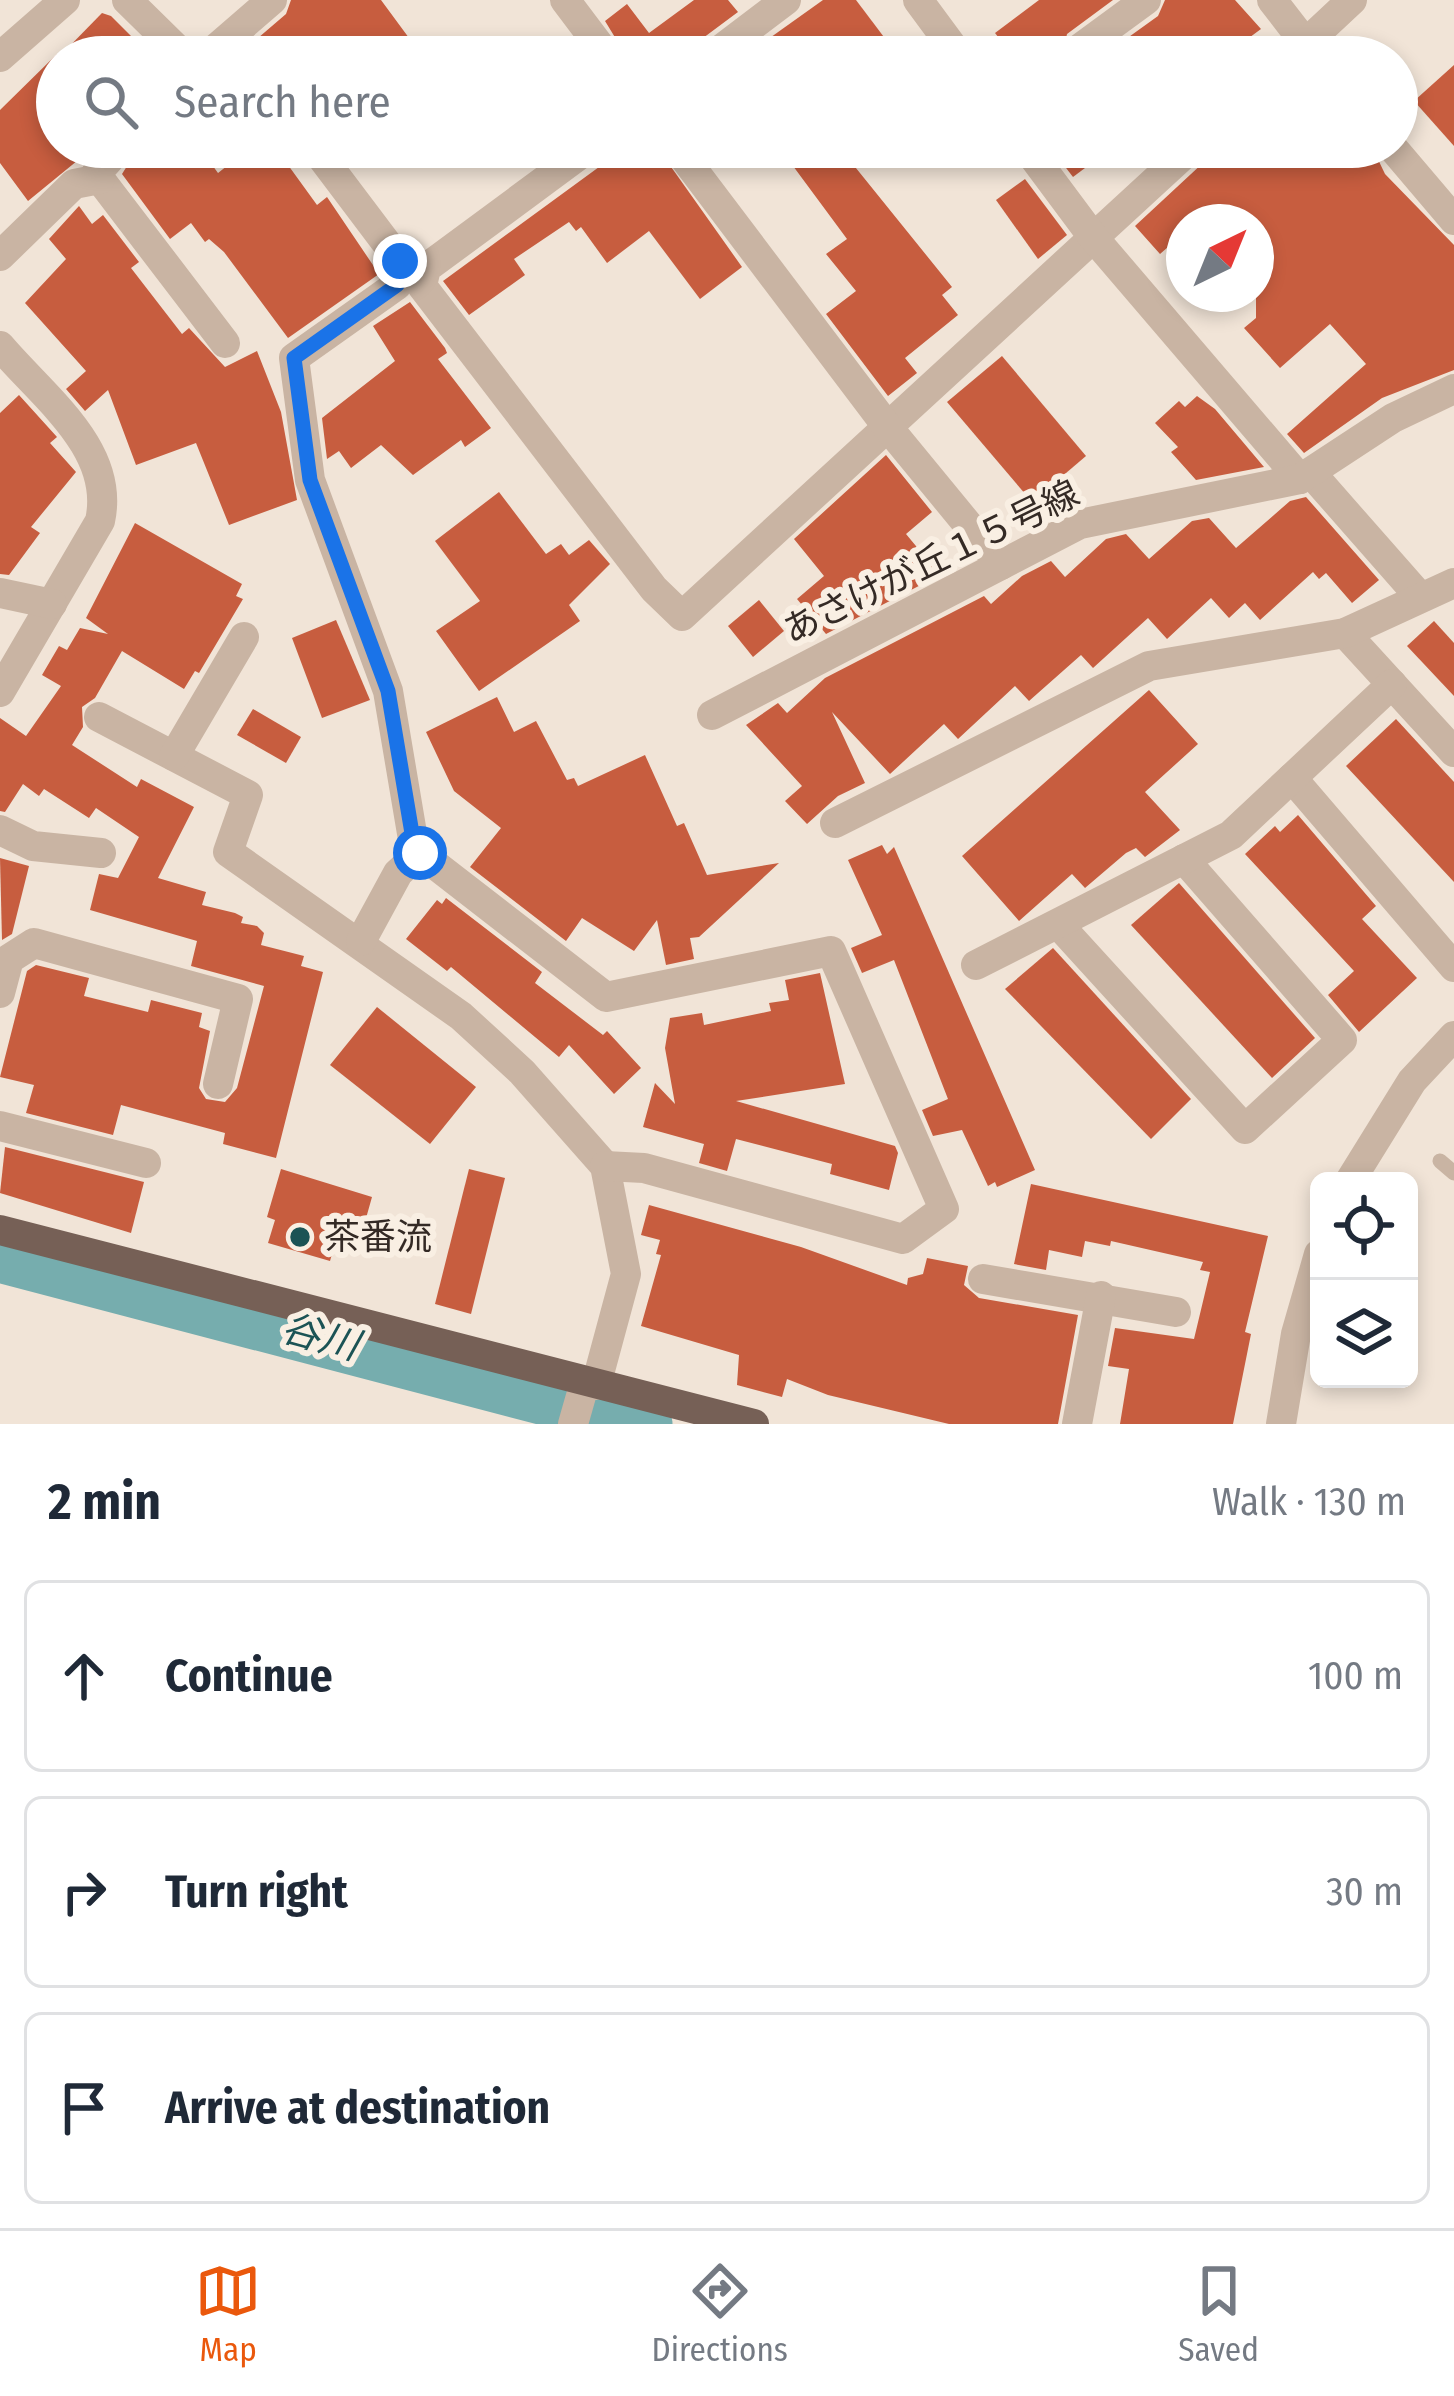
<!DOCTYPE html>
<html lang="en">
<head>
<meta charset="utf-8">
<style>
	:root { --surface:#fff; --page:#f2f2f3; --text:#1f2937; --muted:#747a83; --line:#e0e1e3; --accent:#ea580c }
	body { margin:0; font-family:"Fira Sans Condensed","Noto Sans JP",sans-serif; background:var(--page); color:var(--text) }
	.controls { position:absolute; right:36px; bottom:36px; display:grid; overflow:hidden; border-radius:18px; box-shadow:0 6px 18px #0003 }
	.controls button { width:108px; height:108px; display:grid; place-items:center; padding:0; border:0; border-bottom:3px solid var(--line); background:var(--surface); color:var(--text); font:60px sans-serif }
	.compass { position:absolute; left:1166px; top:204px; width:108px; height:108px; border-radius:50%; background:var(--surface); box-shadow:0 6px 18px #0003; rotate:43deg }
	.stop { position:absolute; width:36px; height:36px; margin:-27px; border:9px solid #1a73e8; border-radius:50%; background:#fff }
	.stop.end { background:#1a73e8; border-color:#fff; box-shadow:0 3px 12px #0008 }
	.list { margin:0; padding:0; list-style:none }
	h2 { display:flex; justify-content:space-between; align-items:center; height:156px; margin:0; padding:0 48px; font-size:51px }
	h2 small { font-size:39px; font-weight:400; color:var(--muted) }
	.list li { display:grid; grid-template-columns:78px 1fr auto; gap:36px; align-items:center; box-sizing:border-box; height:192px; margin:0 24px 24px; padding:0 24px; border:3px solid var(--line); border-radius:18px }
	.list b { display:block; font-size:45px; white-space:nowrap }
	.list em { font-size:39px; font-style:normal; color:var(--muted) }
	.icon { flex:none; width:66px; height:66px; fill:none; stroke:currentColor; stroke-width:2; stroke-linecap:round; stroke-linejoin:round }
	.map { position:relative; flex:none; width:1454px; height:1424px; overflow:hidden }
	.search { position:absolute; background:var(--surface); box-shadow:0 6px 18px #0003; left:36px; right:36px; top:36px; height:132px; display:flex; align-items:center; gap:30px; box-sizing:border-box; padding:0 42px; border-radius:66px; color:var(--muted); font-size:45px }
	.sheet { height:804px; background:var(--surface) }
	nav { display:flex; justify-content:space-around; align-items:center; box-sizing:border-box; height:168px; border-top:3px solid var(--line); background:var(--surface); font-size:33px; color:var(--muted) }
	nav a { display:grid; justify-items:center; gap:6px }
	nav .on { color:var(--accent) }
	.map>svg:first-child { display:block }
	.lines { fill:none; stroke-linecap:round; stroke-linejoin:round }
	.river { stroke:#76adae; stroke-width:63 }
	.building { fill:#c75d3f }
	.service { stroke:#c9b4a3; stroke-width:15 }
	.minor { stroke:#c9b4a3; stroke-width:30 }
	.tertiary { stroke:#c9b4a3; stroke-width:30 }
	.primary { stroke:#766056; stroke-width:30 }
	.route { stroke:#1a73e8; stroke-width:15 }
	.poi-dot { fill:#1b5355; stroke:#f9efe3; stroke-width:4.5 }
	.labels { text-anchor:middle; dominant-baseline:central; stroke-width:12; stroke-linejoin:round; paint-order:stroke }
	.street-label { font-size:36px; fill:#342a25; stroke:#f9efe3 }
	.poi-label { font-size:36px; fill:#342a25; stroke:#f9efe3; text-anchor:start }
	.water-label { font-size:39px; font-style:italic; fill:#1b5355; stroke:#f9efe3 }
</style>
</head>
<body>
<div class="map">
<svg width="1454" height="1424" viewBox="0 0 1454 1424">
	<rect width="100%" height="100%" fill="#f1e4d7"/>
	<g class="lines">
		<path class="river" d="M0,1251L561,1398L641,1424"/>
	</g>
	<g class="building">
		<path d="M291,0H381L423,57H273L258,38L286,14Z"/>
		<path d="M694,0H728L738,12L699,41L692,57H627L605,21L627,4L649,33Z"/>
		<path d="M823,0H856L899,57H743Z"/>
		<path d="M1039,0H1113L1067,34L1062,57H1014L995,33Z"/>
		<path d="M1165,0H1235L1261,29L1223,57H1101L1158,16Z"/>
		<path d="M102,13L111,16L152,57H59Z"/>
		<path d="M57,54V147H94L28,201L0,163V110Z"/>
		<path d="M1454,65V146L1414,101Z"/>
		<path d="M139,147H199L218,173L251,147H275L317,205L327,197L379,274L288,338L224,252L209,239L205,242L191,223L170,239L122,174Z"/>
		<path d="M657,147L742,267L700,299L649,231L607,263L581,227L576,231L569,222L514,259L525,275L469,315L443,281L625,148L635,163Z"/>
		<path d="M779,147H839L952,287L942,295L958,315L905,358L917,373L888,396L826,314L856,291L826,254L847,239Z"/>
		<path d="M1050,147H1113L1073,177Z"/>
		<path d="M1129,147H1163L1143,165Z"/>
		<path d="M1211,147H1372L1385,174L1454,245V370L1382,398L1304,453L1287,434L1366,364L1330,324L1280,368L1244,328L1256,318V222H1184V265L1168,247L1160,254L1135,226L1205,161Z"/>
		<path d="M1025,179L1067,235L1038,259L996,200Z"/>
		<path d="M79,206L92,224L103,215L139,262L131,268L182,334L189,328L225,367L257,351L281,412L297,500L229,525L196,443L136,465L108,390L85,411L66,389L86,371L25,303L66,259L49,239Z"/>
		<path d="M410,302L445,348L447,353L438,359L491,428L465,447L461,440L413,475L381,445L351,468L339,451L327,459L322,418L395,361L373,326Z"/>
		<path d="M1002,356L1086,456L1032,502L947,402Z"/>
		<path d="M19,395L57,437L50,443L76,472L31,527L40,533L9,575L0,574V413Z"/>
		<path d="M1197,396L1215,409L1264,467L1196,480L1171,452L1178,447L1155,423L1179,401L1185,407Z"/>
		<path d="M886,455L932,512L906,534L940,575L826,634L797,599L824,576L794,539Z"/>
		<path d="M499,492L546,554L561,544L569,555L589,540L610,564L569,605L580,621L479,691L436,631L480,601L435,541Z"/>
		<path d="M1306,497L1379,580L1352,603L1326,573L1319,579L1313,572L1260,620L1245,603L1229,618L1211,598L1167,639L1148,618L1093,668L1081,655L1029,701L1015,686L958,739L944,724L890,774L832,712L865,783L838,796L807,824L785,801L802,786L746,725L778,703L787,713L825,678L984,596L991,604L1022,576L1051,561L1065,577L1106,539L1126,534L1149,559L1192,521L1209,518L1236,548L1290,501Z"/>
		<path d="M135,523L242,584L236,596L243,599L199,673L195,671L184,689L122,651L95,698L82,707L83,727L72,745L137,787L141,779L194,807L158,878L206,892L202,905L235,913L243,917L241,923L257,926L264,933L261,945L304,956L301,966L323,972L276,1158L223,1144L225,1133L121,1105L113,1135L26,1113L34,1085L0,1077L27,971L36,965L89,978L84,996L148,1012L151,1000L202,1013L199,1027L210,1031L199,1088L206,1099L225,1102L237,1088L264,986L191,966L197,941L90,910L99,874L118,878L139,837L96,808L89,818L44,789L39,796L23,784L5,812L0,811V718L26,736L61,686L42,675L59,646L67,650L80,628L108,634L86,618Z"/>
		<path d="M759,600L784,631L753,657L728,626Z"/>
		<path d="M336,620L370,700L322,718L292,638Z"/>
		<path d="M1434,621L1454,643V696L1407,646Z"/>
		<path d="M1149,690L1198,744L1145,792L1180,830L1145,857L1136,848L1126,853L1085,888L1072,874L1019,921L962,856Z"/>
		<path d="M497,697L514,732L536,721L567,780L574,778L578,786L645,755L677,826L684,823L707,875L779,863L699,937L690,938L694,959L666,965L657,920L634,951L582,918L566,941L470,867L501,828L454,791L426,732Z"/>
		<path d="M253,709L301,737L286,763L237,735Z"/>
		<path d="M1396,719L1454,782V882L1346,766Z"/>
		<path d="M1298,815L1376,906L1362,919L1417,978L1359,1032L1328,995L1354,971L1245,854L1275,826L1280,832Z"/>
		<path d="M882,845L887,854L894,847L1035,1170L997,1187L995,1182L988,1186L962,1130L933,1136L922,1110L948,1099L894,960L862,973L851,948L882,935L848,860Z"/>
		<path d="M0,858L29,866L12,934L2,940Z"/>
		<path d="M1179,883L1315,1038L1272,1078L1131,925Z"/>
		<path d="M446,898L542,972L535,983L603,1035L607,1031L641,1068L614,1094L569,1045L559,1057L451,967L447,971L406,939L437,900L442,904Z"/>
		<path d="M1053,948L1191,1099L1151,1139L1005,989Z"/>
		<path d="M820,973L845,1084L736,1101L895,1146L898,1153L889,1190L830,1174L832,1164L736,1139L727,1171L699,1163L704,1144L643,1127L655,1083L675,1104L665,1048L670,1018L702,1013L704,1025L771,1011L769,1003L789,1000L785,980Z"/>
		<path d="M377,1007L476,1087L430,1144L330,1065Z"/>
		<path d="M5,1147L144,1182L131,1233L0,1193Z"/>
		<path d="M281,1169L372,1197L361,1236L339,1230L330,1261L268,1243L275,1220L267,1217Z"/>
		<path d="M469,1169L505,1178L471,1314L435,1304Z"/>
		<path d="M1031,1184L1268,1236L1245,1332L1251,1334L1233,1424H1120L1129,1369L1108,1366L1115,1328L1194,1339L1210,1272L1200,1270L1203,1262L1111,1241L1110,1246L1085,1241L1082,1257L1049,1250L1046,1270L1014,1264Z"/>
		<path d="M649,1205L801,1247L907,1285L908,1278L923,1274L927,1258L968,1266L964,1285L979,1298L1078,1315L1058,1424H949L828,1395L787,1379L782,1397L737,1385L739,1355L641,1326L661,1255L656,1254L660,1240L641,1235Z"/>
	</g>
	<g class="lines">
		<path class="service" d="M1440,1161L1454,1173"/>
		<g class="minor">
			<path d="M127,0L185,57"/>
			<path d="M565,0L608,57"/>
			<path d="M918,0L960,57"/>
			<path d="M1272,0L1316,57"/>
			<path d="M1079,49L1146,0"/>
			<path d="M0,57L65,0"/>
			<path d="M206,57L272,0"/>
			<path d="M711,57L786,0"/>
			<path d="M1291,57L1352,0"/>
			<path d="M120,147L96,174L225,343"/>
			<path d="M314,147L400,261L397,285L294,358L310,480L388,691L416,857"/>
			<path d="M590,147L426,268L422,286L654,589L682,616L1192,147"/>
			<path d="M676,147L886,425L1001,565"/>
			<path d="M1026,147L1093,237L1300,479"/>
			<path d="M1392,147L1454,220"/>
			<path d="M0,256L74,184L100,179"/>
			<path d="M0,346C43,397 116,449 100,521L0,692"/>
			<path d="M1311,473L1420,597"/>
			<path d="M0,593L52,604"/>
			<path d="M1345,633L1454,752"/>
			<path d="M712,715L1080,524L1300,479L1393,418L1454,389"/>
			<path d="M99,717L248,795L228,852L461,1016L522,1072L605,1166L626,1274L596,1385"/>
			<path d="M174,756L244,637"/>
			<path d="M1292,778L1454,967"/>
			<path d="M835,823L1149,666L1345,633L1454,583"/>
			<path d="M0,830L33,846L101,853"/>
			<path d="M1058,924L1245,1129L1342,1040L1184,859"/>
			<path d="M361,941L398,873L420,853L606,997L831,951L944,1209L903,1239L644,1168L605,1166"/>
			<path d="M976,965L1231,835L1392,684"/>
			<path d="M0,993L9,959L34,943L238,999L218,1084"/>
			<path d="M0,1126L146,1163"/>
			<path d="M983,1279L1176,1312"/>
			<path d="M573,1424L585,1382"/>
			<path d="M1077,1424L1101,1296"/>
		</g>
		<g class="tertiary">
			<path d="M1350,1181L1412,1081L1454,1036"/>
			<path d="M1281,1424L1296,1334L1319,1254"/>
		</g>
		<path class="primary" d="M0,1230L754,1424"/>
	</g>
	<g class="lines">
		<path class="route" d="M400,261L397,285L294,358L310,480L388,691L416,857L420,853"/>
	</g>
	<circle class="poi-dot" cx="300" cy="1237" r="12"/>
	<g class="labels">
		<g class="street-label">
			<text transform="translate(931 562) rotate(-26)">あさけが丘１５号線</text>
		</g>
		<g class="poi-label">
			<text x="324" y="1237">茶番流</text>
		</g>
		<g class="water-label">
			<text transform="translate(320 1337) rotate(15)">谷川</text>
		</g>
	</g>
</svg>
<div class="controls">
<button><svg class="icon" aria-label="locate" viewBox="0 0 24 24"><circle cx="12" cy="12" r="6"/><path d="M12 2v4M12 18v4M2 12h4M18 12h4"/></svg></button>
<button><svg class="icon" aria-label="layers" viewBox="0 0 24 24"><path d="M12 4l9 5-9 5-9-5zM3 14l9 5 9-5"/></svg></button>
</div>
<svg class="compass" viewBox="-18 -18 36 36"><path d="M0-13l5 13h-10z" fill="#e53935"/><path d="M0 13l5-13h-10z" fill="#747a83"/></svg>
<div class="stop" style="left:420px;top:853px"></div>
<div class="stop end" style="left:400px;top:261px"></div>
<div class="search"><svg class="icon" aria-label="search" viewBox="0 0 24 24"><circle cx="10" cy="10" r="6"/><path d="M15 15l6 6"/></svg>Search here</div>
</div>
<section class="sheet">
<h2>2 min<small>Walk · 130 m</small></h2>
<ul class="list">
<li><svg class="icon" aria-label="ahead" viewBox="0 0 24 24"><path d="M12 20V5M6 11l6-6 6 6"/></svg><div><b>Continue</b></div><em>100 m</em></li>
<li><svg class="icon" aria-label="right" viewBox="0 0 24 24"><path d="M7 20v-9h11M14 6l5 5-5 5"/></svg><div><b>Turn right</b></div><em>30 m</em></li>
<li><svg class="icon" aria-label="arrive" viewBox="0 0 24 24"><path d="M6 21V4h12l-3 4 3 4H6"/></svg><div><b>Arrive at destination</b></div></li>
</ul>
</section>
<nav>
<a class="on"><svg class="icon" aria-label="map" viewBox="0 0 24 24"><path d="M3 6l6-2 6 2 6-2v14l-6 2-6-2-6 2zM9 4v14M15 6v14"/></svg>Map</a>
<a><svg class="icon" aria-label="directions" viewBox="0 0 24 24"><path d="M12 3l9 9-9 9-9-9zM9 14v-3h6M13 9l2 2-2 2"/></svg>Directions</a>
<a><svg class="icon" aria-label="saved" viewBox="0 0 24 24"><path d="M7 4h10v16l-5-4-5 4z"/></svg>Saved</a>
</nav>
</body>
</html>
